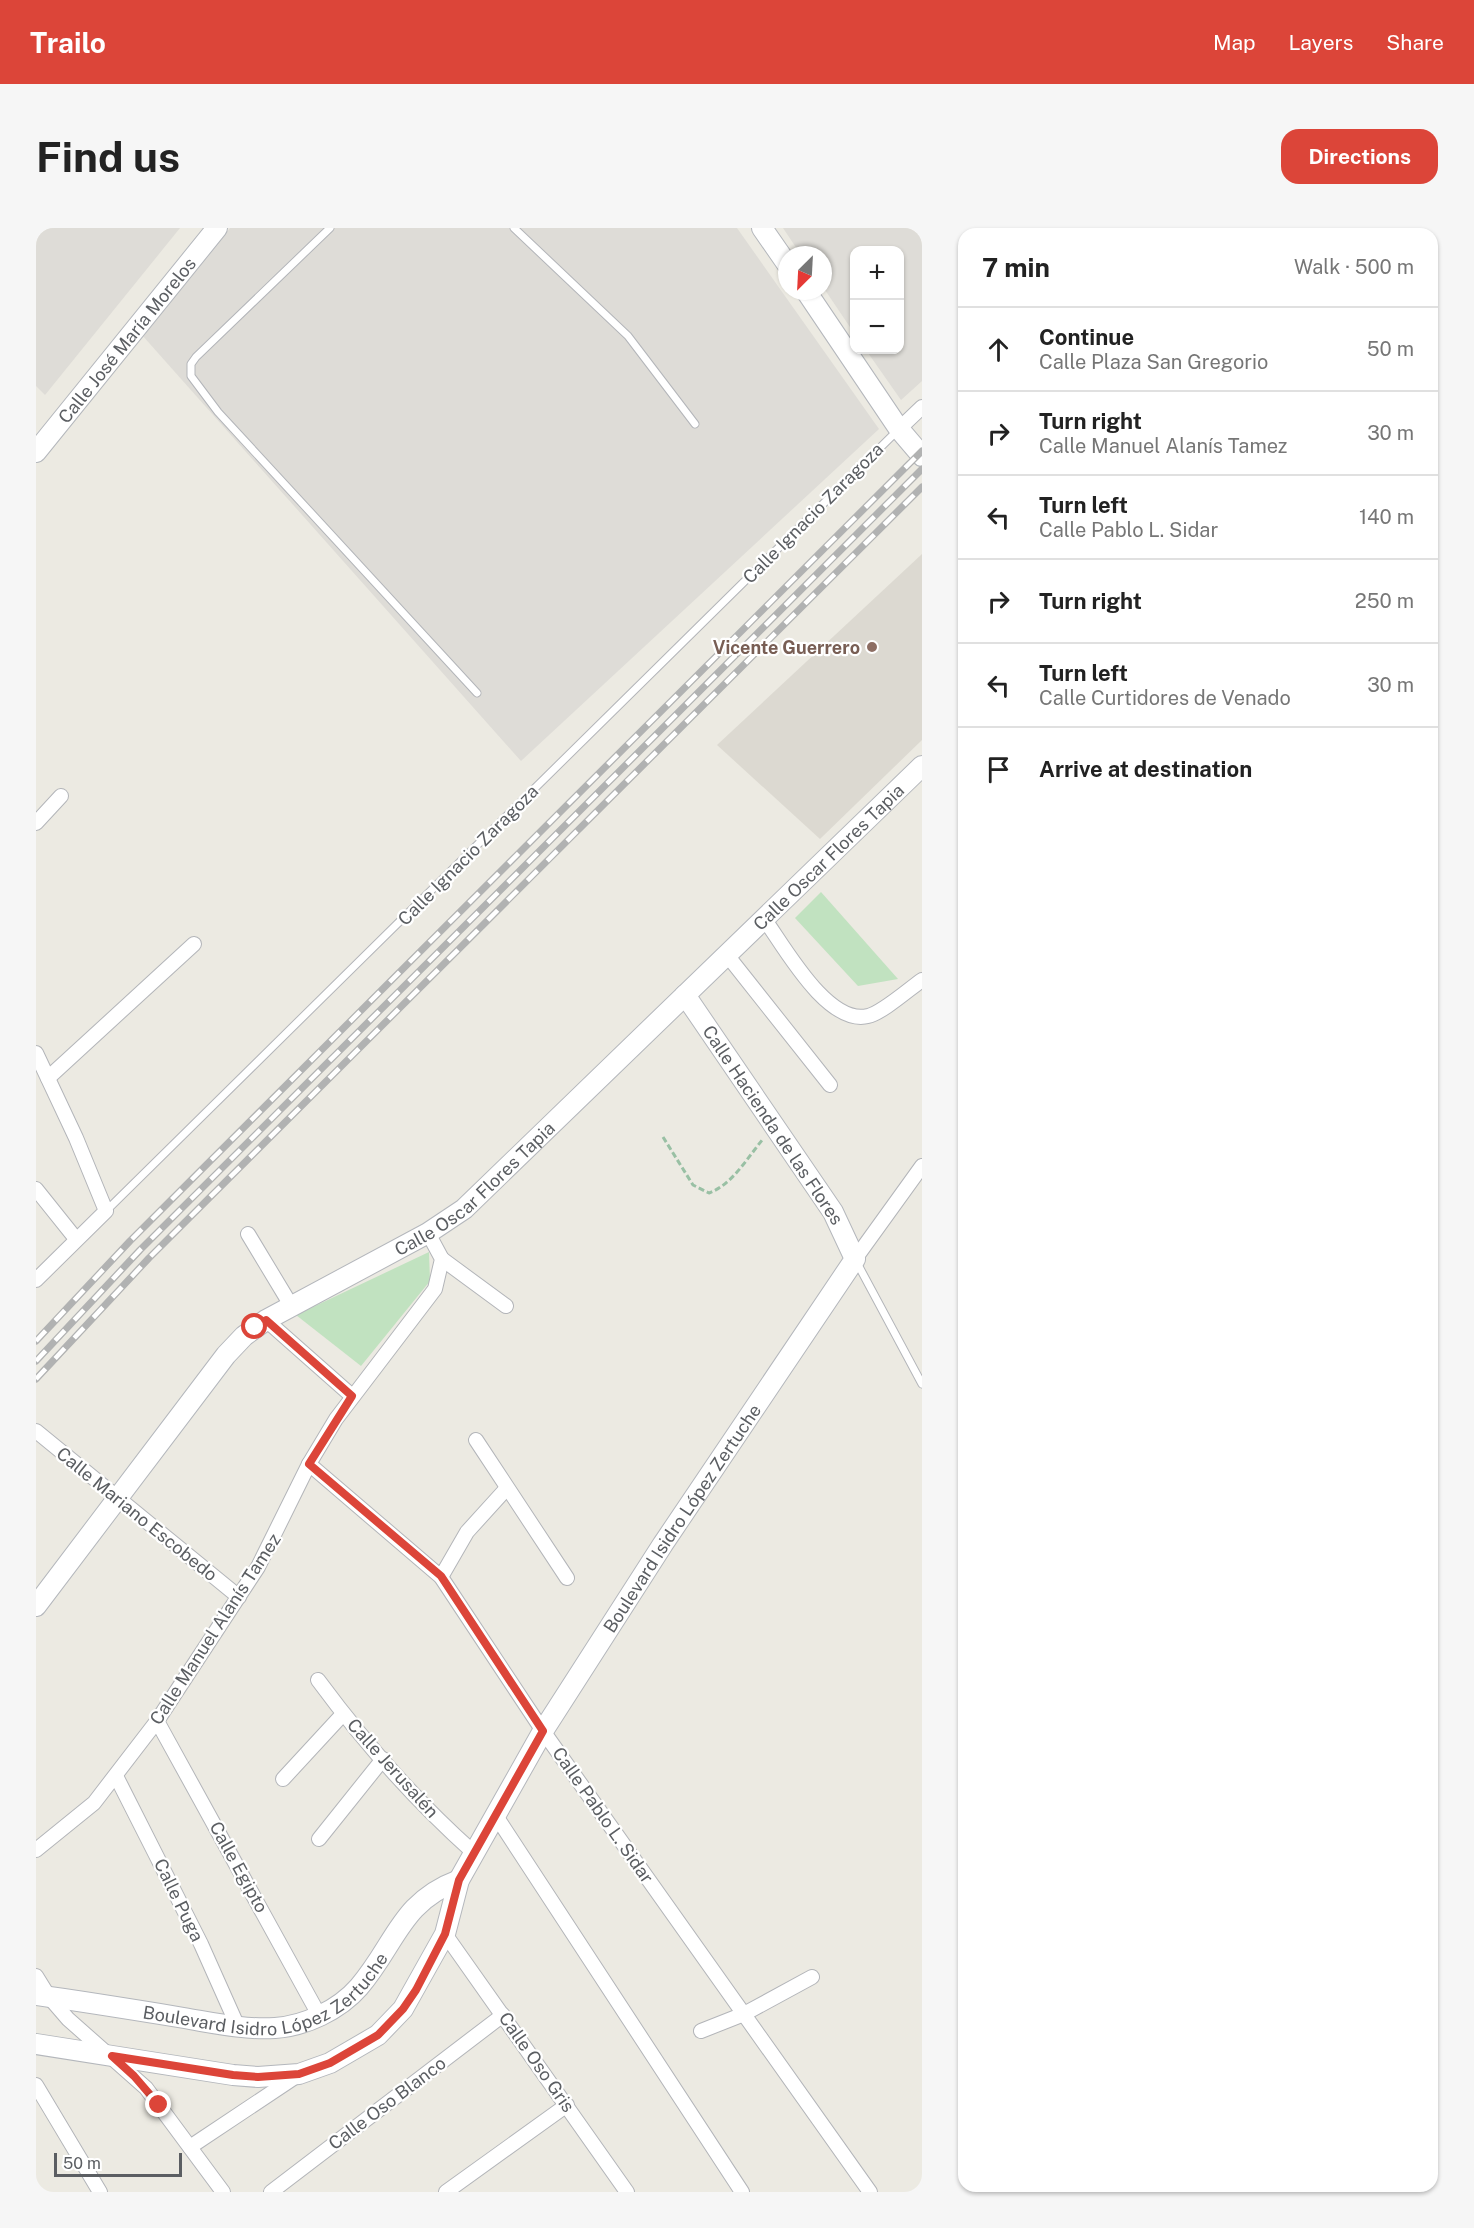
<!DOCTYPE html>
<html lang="en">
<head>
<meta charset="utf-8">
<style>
	:root { --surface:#fff; --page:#f6f6f6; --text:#222; --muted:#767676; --line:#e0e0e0; --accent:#dc4539 }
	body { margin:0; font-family:"Public Sans",sans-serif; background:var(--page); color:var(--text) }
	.controls { position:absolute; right:18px; top:18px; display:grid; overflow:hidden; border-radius:12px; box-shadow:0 2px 4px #0004 }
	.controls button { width:54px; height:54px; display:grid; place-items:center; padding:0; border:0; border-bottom:2px solid var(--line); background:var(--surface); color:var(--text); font:30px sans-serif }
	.compass { position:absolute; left:742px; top:18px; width:54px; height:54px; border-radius:50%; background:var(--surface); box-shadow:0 2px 4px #0004; rotate:204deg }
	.scale { position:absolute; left:18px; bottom:15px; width:128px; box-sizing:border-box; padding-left:6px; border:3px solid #5b5e62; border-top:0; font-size:16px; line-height:21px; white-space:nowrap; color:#5b5e62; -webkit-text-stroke:4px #fff; paint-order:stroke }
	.stop { position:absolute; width:18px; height:18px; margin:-14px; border:4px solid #dc4539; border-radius:50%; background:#fff }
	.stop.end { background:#dc4539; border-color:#fff; box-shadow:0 2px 6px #0008 }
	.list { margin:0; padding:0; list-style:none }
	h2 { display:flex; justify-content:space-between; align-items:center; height:78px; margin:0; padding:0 24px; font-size:26px }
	h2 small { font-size:20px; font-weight:400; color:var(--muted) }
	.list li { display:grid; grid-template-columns:39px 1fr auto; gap:18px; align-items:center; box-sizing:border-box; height:84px; padding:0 24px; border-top:2px solid var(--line) }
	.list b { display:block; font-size:22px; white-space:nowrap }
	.list p { margin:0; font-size:20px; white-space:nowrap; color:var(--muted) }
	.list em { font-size:20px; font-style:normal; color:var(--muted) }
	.icon { flex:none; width:33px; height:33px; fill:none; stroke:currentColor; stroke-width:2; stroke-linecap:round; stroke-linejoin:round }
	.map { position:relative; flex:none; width:886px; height:1964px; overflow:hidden; border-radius:18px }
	header { display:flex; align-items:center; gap:36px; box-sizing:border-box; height:84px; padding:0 30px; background:var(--accent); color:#fff }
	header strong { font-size:28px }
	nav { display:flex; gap:33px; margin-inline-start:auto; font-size:21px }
	.intro { display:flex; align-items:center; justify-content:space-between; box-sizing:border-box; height:144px; padding:0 36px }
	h1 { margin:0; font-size:42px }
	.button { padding:15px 27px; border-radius:18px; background:var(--accent); color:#fff; font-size:21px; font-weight:700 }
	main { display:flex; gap:36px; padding:0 36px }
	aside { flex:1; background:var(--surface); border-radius:18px; box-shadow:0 2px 4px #0004 }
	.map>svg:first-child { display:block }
	.industrial { fill:#dedcd7 }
	.education { fill:#dcd9d1 }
	.green { fill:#c1e2c0 }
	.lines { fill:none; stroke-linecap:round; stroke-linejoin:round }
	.lane-casing { stroke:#b3b5b9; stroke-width:9 }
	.street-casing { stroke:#b3b5b9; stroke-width:16 }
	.secondary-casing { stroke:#b4b7bc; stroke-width:22 }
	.path { stroke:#99c0a4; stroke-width:3; stroke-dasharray:6 3; stroke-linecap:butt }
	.lane { stroke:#fff; stroke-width:7 }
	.street { stroke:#fff; stroke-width:14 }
	.secondary { stroke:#fff; stroke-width:20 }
	.rail-casing { stroke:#b1b2b2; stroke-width:7 }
	.rail { stroke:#fff; stroke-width:4.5; stroke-dasharray:14; stroke-linecap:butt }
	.route { stroke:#dc4539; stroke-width:8 }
	.education-dot { fill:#8d6e63; stroke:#fff; stroke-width:2 }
	.labels { text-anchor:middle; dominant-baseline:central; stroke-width:4.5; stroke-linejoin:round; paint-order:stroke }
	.street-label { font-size:18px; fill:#5b5e62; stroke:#fff }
	.education-label { font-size:18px; font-weight:bold; fill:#785e54; stroke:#fff; text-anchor:end }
</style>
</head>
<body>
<header>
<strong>Trailo</strong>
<nav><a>Map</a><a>Layers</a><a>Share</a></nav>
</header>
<div class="intro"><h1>Find us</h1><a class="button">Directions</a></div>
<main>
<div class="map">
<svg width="886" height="1964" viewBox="0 0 886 1964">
	<rect width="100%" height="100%" fill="#eceae2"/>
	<g class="industrial">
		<path d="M0,0H144L9,167L0,158Z"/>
		<path d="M194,0H701L843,201L485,533L106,107Z"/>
		<path d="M747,0H882L886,15V153L865,172L830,122H864V22H818V105L787,59V27H765Z"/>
	</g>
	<path class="education" d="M886,326V512L784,611L681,517Z"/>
	<g class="green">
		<path d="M785,664L862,751L822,758L759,690Z"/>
		<path d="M393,1024L394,1053L325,1138L260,1087Z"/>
	</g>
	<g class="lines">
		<defs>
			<g id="lane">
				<path d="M294,0L160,129L155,136V148L182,184L441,465"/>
				<path d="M478,0L592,108L659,196"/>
				<path d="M70,983L861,203"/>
				<path d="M820,1033L886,1156"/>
			</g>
			<g id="street">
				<path d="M863,201L886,179"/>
				<path d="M0,595L25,568"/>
				<path d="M729,692C749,720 792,798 832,788C846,785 873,761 886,752"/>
				<path d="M691,727L794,857"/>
				<path d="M0,825L40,910L70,983L0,1052"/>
				<path d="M12,850L158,716"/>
				<path d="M0,961L40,1011"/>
				<path d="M212,1006L256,1079"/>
				<path d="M406,1031L470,1078"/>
				<path d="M819,1031L886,938"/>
				<path d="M230,1092L316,1168"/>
				<path d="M0,1203L203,1369"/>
				<path d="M440,1212L531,1350"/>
				<path d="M273,1236L405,1349L507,1503L834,1964"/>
				<path d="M405,1349L431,1304L470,1261"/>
				<path d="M282,1452C327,1513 380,1573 437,1624"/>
				<path d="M121,1493L283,1787"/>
				<path d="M80,1548L165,1716L202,1799"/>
				<path d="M247,1551L307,1486"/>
				<path d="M460,1588L706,1964"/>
				<path d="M283,1611L347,1531"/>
				<path d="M0,1622L58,1575L121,1493L222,1339L273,1236L300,1191L399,1061L406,1031L392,1005"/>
				<path d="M409,1706L591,1964"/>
				<path d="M0,1748L13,1769L32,1791L110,1860L187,1964"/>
				<path d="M665,1803L708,1786L776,1749"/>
				<path d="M0,1857L64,1964"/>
				<path d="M154,1919L262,1847"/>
				<path d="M235,1964L467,1787"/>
				<path d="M410,1964L531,1877"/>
			</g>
			<g id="secondary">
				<path d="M726,0L751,36"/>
				<path d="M770,63L863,201L886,228"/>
				<path id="s1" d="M0,224L181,0"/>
				<path id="s2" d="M0,1378L190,1127L208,1108L230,1092L392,1005L428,981L886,538"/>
				<path id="s3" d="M0,1767C50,1774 99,1782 148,1790C178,1795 208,1802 239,1800C269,1798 303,1782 323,1759C360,1716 364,1674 423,1652"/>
				<path id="s4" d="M0,1816L197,1847L222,1849L263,1846L294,1835L342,1807L367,1781L409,1706L423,1652L507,1503L627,1316L819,1031L797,984L649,767"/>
			</g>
		</defs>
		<use href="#lane" class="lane-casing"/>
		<use href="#street" class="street-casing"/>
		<use href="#secondary" class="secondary-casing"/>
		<path class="path" d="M627,909L657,957L673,965C696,957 712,929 727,911"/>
		<use href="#lane" class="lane"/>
		<use href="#street" class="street"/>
		<use href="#secondary" class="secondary"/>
		<defs>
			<g id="rail">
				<path d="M0,1113L94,1013L886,223"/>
				<path d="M0,1133L104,1022L886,241"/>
				<path d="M0,1151L113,1030L886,259"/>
			</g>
		</defs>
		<use href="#rail" class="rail-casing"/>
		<use href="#rail" class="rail"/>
	</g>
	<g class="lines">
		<path class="route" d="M123,1877L98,1848L76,1828L197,1847L222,1849L263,1846L294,1835L342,1807L367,1781L380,1762L409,1706L423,1652L507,1503L405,1348L273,1236L316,1168L230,1092L219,1099"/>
	</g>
	<circle class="education-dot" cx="836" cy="419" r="6"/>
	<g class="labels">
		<g class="street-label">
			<text stroke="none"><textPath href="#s1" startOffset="144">Calle José María Morelos</textPath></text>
			<text transform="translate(777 285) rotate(-45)">Calle Ignacio Zaragoza</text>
			<text transform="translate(432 627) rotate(-45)">Calle Ignacio Zaragoza</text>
			<text stroke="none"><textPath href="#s2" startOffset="1102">Calle Oscar Flores Tapia</textPath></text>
			<text transform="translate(737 897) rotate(56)">Calle Hacienda de las Flores</text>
			<text stroke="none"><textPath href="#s2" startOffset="616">Calle Oscar Flores Tapia</textPath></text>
			<text transform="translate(101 1286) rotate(39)">Calle Mariano Escobedo</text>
			<text stroke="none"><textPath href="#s4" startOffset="957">Boulevard Isidro López Zertuche</textPath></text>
			<text transform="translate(179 1401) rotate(-57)">Calle Manuel Alanís Tamez</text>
			<text transform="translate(357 1540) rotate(48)">Calle Jerusalén</text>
			<text transform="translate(567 1587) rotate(55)">Calle Pablo L. Sidar</text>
			<text transform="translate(203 1639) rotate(61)">Calle Egipto</text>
			<text transform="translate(143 1672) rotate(64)">Calle Puga</text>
			<text stroke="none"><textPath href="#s3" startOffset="243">Boulevard Isidro López Zertuche</textPath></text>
			<text transform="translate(501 1834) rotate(55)">Calle Oso Gris</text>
			<text transform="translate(351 1875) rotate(-37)">Calle Oso Blanco</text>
		</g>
		<g class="education-label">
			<text x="824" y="419">Vicente Guerrero</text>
		</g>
	</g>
</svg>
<div class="controls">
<button>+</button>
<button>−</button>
</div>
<svg class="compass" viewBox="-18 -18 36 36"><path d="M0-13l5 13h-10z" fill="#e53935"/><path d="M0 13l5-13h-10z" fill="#767676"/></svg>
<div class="scale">50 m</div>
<div class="stop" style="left:219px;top:1099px"></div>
<div class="stop end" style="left:123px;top:1877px"></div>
</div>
<aside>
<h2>7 min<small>Walk · 500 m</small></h2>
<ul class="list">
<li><svg class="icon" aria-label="ahead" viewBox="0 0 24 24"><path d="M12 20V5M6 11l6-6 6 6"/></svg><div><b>Continue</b><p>Calle Plaza San Gregorio</p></div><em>50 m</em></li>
<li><svg class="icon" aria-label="right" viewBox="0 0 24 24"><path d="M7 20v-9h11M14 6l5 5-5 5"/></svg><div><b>Turn right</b><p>Calle Manuel Alanís Tamez</p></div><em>30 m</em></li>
<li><svg class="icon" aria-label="left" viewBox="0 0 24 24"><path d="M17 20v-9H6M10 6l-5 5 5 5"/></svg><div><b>Turn left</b><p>Calle Pablo L. Sidar</p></div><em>140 m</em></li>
<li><svg class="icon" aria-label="right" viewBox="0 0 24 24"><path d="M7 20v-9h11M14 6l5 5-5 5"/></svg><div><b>Turn right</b></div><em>250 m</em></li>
<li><svg class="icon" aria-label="left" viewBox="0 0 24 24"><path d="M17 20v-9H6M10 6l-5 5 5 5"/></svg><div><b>Turn left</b><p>Calle Curtidores de Venado</p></div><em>30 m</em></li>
<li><svg class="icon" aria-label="arrive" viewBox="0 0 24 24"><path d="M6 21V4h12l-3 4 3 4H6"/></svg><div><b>Arrive at destination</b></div></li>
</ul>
</aside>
</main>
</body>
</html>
